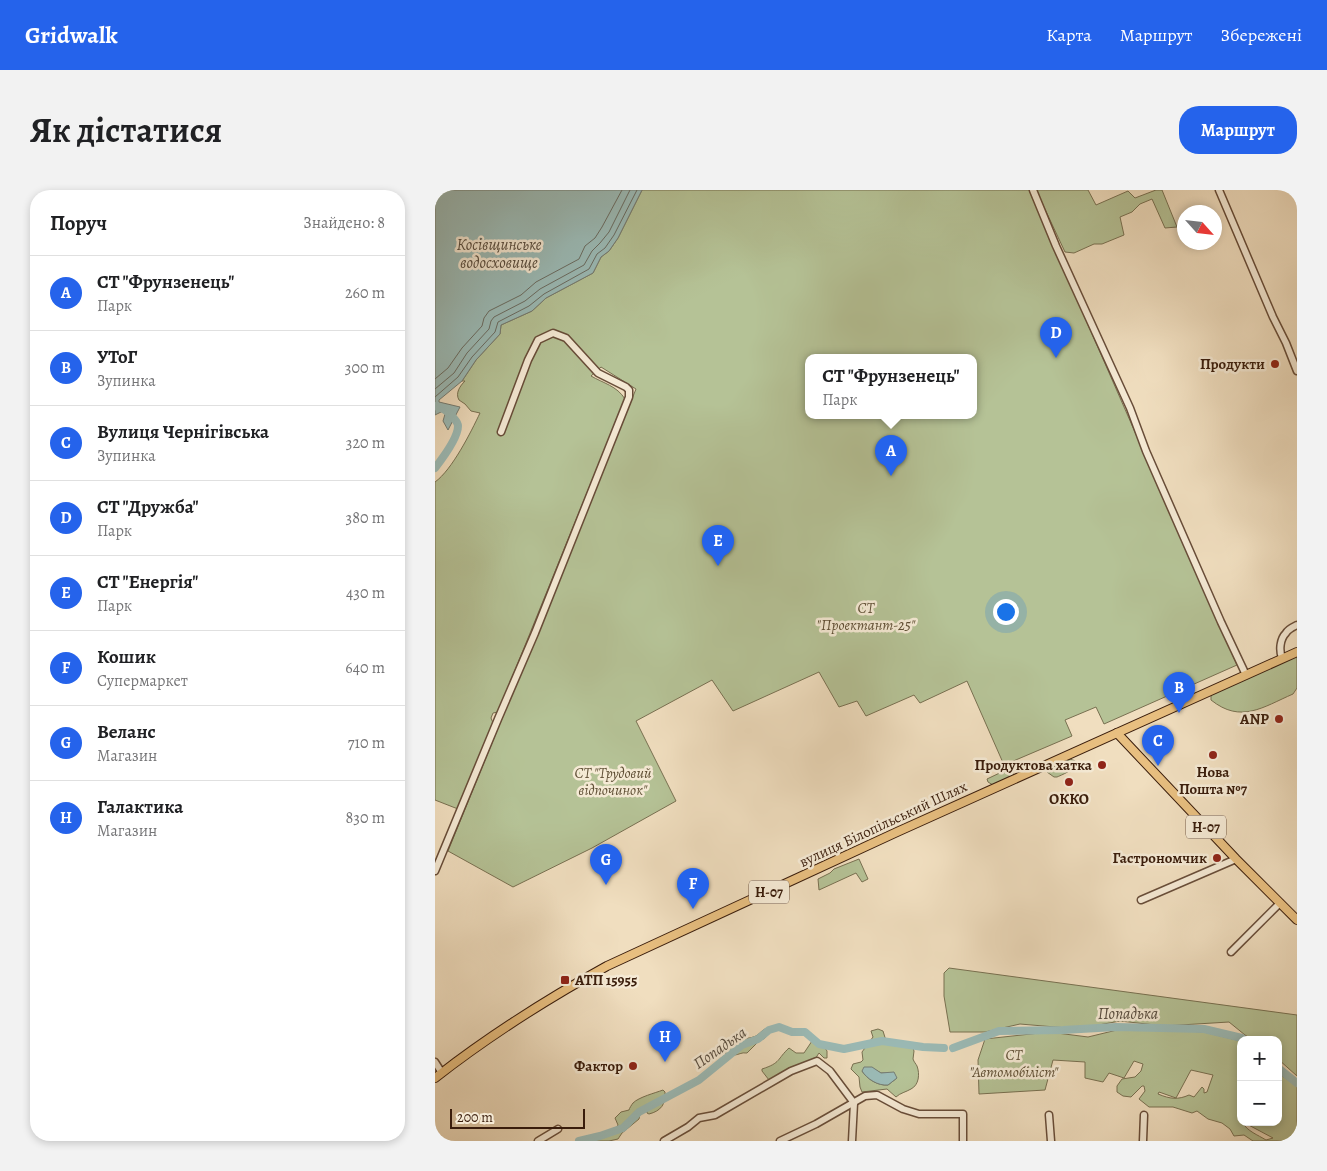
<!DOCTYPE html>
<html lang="uk">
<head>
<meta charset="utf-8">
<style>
	:root { --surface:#fff; --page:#f2f2f2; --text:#202124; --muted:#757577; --line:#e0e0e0; --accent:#2563eb }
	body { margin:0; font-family:Alegreya,serif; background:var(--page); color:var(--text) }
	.controls { position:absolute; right:15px; bottom:15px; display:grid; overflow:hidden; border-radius:10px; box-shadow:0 2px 8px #0003 }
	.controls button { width:45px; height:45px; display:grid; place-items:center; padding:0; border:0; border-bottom:1px solid var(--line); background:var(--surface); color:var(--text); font:25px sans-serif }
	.compass { position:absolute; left:742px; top:15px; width:45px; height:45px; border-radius:50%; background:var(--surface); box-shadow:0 2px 8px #0003; rotate:117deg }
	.scale { position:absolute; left:15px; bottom:12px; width:135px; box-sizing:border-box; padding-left:5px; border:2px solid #3a1d0c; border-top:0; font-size:14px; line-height:18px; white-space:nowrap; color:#3a1d0c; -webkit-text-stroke:4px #f5ead5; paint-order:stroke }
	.you { position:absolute; left:570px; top:421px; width:18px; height:18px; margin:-12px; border:4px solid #fff; border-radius:50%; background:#1a73e8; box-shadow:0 0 0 8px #1a73e833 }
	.badge { display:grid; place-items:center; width:32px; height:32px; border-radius:50%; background:var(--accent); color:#fff; font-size:16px; font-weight:700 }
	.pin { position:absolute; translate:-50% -41px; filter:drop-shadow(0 1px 2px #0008) }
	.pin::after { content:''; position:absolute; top:26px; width:18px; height:15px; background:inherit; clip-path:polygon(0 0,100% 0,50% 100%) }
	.popup { position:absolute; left:370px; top:164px; width:172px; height:65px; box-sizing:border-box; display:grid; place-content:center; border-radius:10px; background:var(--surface); filter:drop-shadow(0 1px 4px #0005); font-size:16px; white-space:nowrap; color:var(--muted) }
	.popup b { font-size:19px; color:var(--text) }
	.popup::after { content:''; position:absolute; left:50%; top:100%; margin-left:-10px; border:10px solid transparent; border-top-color:var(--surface) }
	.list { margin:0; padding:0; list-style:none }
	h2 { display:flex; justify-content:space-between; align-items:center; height:65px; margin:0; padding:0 20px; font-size:21px }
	h2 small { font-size:16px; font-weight:400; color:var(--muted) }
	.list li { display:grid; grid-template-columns:32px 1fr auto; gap:15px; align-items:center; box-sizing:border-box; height:75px; padding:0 20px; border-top:1px solid var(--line) }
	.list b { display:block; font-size:19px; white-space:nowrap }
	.list p { margin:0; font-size:16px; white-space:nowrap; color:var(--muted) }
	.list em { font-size:16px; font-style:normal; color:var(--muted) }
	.map { position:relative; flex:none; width:862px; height:951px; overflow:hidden; border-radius:20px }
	header { display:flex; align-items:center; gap:30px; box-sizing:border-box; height:70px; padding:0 25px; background:var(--accent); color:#fff }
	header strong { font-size:24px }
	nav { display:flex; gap:28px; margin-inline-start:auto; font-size:18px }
	.intro { display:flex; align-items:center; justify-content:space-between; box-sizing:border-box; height:120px; padding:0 30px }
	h1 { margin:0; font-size:35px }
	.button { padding:12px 22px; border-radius:20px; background:var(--accent); color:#fff; font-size:18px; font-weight:700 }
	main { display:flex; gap:30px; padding:0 30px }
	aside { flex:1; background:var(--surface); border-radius:20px; box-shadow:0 2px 8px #0003 }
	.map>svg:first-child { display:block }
	.green { fill:#b5c296; stroke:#787051; fill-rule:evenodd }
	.water { fill:#9bbbb7; stroke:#747c73 }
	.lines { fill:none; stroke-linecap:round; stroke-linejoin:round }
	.shore { stroke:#6a6c62; stroke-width:1 }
	.river { stroke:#9bbbb7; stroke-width:8 }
	.minor-casing { stroke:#684d39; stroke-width:9 }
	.major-casing { stroke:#3a1d0c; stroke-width:10 }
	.minor { stroke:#f5ead5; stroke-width:6 }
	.major { stroke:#e8bf80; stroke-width:8 }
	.poi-dot { fill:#8f2418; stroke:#f5ead5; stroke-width:2 }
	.labels { text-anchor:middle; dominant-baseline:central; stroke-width:5; stroke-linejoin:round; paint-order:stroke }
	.shield { fill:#f5ead5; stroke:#725a48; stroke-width:1 }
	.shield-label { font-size:14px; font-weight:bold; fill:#3a1d0c }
	.poi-label { font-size:15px; font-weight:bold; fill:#3a1d0c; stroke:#f5ead5; text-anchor:end }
	.park-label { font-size:15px; font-style:italic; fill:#5f4f35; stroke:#f5ead5 }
	.street-label { font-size:15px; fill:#3a1d0c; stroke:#f5ead5 }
	.water-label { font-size:16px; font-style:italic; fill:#574c3f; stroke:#f5ead5 }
</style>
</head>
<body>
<header>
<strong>Gridwalk</strong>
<nav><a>Карта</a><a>Маршрут</a><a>Збережені</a></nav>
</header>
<div class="intro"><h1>Як дістатися</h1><a class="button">Маршрут</a></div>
<main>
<aside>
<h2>Поруч<small>Знайдено: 8</small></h2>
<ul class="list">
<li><span class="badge">A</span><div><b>СТ &quot;Фрунзенець&quot;</b><p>Парк</p></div><em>260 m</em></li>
<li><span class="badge">B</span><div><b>УТоГ</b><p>Зупинка</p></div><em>300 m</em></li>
<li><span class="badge">C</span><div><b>Вулиця Чернігівська</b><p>Зупинка</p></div><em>320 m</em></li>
<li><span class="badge">D</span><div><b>СТ &quot;Дружба&quot;</b><p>Парк</p></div><em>380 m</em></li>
<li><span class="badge">E</span><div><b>СТ &quot;Енергія&quot;</b><p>Парк</p></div><em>430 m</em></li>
<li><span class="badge">F</span><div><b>Кошик</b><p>Супермаркет</p></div><em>640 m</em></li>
<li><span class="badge">G</span><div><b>Веланс</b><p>Магазин</p></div><em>710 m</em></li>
<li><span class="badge">H</span><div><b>Галактика</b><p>Магазин</p></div><em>830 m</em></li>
</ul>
</aside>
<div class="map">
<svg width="862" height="951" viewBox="0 0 862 951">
	<rect width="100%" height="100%" fill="#f0debf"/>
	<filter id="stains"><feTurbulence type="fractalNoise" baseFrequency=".004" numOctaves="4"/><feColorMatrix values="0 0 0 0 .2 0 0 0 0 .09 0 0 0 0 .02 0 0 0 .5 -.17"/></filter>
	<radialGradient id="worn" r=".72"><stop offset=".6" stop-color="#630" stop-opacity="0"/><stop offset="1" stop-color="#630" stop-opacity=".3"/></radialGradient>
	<g class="green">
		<path d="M207,0H594L802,475L669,534L661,517L630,530L637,546L569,575L532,491L485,513L479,505L431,526L422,511L404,517L384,482L298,521L277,490L201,531L241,611L157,658L78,697L13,661L201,199L166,177L156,186C168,193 182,196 190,209L63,522L58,523L56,528L58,533L23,619L0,610V292C17,280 36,242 45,223L36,221L30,214L24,210C20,203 25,196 30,191H27L41,170L65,144L66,135L97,121L111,108L158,83L166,67L174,61L183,48ZM374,167H538V225H374Z"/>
		<path d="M601,0H653L661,15L693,1L700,8L721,0H727L742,37L730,38L717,9L705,14L697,22L685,27L689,45L667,54H659L639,63L630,62Z"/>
		<path d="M862,466V498L858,504C828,517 806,534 776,510V505L778,503Z"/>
		<path d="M634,569C655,573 627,585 622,587H619L612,582L613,579Z"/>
		<path d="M573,579L578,582V585L558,595L553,592L552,589Z"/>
		<path d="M424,669L433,689L427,692L421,683L384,700L383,689L395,683L399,679Z"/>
		<path d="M514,778L862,825V886L843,869V850H818L810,845L794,832L729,836L685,831L653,837L632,838L585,834L550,842H515L509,806V783Z"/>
		<path d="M334,838L335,841L330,848L323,852L312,863C306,862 304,865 299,865C289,864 291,860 279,867H277L279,859C287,861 294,854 301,851C307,848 315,849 321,846C327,842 327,839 334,838Z"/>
		<path d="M443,839L448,841L452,854C459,856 468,853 476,853L479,861L478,869C479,872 481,874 482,876C485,884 484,895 476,899C471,902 465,903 461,907L452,899L427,902L425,897L424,887L416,879L418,874L426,872L428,870L427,862L438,847L436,841ZM439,879L446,883H451L462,888L453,895C443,896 432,889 427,881Z"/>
		<path d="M718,839L769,842L806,851V932L808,933C812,941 823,945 831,950L838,948L808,932H843V883L862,896V951H818L809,945L799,946L795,939L787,933L773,929L762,921L757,923L738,917H714L704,909L710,901L709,896H707L696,907L688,906L682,902V896L687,889L700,887L706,881L708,874L699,871L689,888L674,883L668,892L650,888V872L618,870L610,900L544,904L543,870L550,849L614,842L653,847L682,840ZM756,880L778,885L772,902L769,903V899L767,897L759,907L754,905C743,910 735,909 723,904L724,902L741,908Z"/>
		<path d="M379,848L386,852L392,861V868H389L384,863L380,869L364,874L360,878L352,880L334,890L327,881V879C346,873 342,869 354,858L361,863H369Z"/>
		<path d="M228,900L230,902C231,914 226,921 214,924L212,923V917H209L206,919L204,929L187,943L183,949L174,951H153C162,949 174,948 177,939L182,937L183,935L180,928L186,922L194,920C194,919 197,914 198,913C204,907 220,903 228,900Z"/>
	</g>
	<g class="water">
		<path d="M0,0H207L183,48L174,61L166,67L158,83L111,108L97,121L66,135L65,144L41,170L27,191L4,210V212L25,217L13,240L8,231L10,224L8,221L0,225Z"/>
		<path d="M429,877H437L446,883L459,882L462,888L453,895C443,896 432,889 427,881Z"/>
	</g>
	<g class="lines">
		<g class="shore">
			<path d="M0,189L13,178L27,158L47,136L49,128L54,121L86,105L101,92L144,69L150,56L160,48L167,37L187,0"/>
			<path d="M0,199L19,183L32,163L54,139L56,131L59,127L90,111L105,99L149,75L157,61L165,53L174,42L195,0"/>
			<path d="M0,207L23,187L37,167L60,142L63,132L94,116L109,104L154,79L162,64L170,58L179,45L202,0"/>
		</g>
		<g class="river">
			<path d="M0,216C8,218 11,220 17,226C19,229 23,232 23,236C23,248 7,269 0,278"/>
			<path d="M518,858L564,841L628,840L681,837L769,839L807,848L809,850"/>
			<path d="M843,878L862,893"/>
			<path d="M144,951L165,946L188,938L204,922L264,890L307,855L323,849L334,840L344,837L357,842H370L384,854L409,859L447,851L488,857L509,858"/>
		</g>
		<defs>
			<g id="minor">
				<path d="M598,0L621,56L695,218L711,261L786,432L811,485"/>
				<path d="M784,0L838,127L851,153L862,181"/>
				<path d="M847,468C844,460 845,449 851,443C853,439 858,437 862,435"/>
				<path d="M0,681L63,529L100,443L194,207V200L191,197L163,183L131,148L118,143L103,150L93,170L66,242"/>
				<path d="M706,710L801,669"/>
				<path d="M796,762L845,713"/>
				<path d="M0,872L7,883"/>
				<path d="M614,925L616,951"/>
				<path d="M103,951L123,939"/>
				<path d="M229,951L253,937L264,928L280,925L356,881L382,871L395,881L419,913"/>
				<path d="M345,951L381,934L430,906L442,905L468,919L484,924H528V951"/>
				<path d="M417,951L419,913"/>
				<path d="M708,951L709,925"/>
			</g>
			<g id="major">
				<path d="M682,543L801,669L862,730"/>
				<path d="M0,888C54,846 112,809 172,776L462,642L862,462"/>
			</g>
		</defs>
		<use href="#minor" class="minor-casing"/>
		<use href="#major" class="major-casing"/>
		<use href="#minor" class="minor"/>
		<use href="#major" class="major"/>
	</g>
	<g class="poi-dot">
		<circle cx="840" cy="174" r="5"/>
		<circle cx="844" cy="529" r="5"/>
		<circle cx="778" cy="565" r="5"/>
		<circle cx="667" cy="575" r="5"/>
		<circle cx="634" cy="592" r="5"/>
		<circle cx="782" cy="668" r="5"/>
		<rect x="125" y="785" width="10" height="10" rx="2.5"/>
		<circle cx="198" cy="876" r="5"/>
	</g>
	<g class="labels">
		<g class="shield">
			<rect x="751" y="625.5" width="40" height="23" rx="4"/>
			<rect x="314" y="690.5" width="40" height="23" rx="4"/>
		</g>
		<g class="shield-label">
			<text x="771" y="637">Н-07</text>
			<text x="334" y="702">Н-07</text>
		</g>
		<g class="poi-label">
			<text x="830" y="174">Продукти</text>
			<text x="834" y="529">ANP</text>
			<text x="657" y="575">Продуктова хатка</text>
			<text x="778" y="582" text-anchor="middle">Нова<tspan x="778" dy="17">Пошта №7</tspan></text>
			<text x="634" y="609" text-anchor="middle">ОККО</text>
			<text x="772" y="668">Гастрономчик</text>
			<text x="140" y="790" text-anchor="start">АТП 15955</text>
			<text x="188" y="876">Фактор</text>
		</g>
		<g class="park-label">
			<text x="431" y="418">СТ<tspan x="431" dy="17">"Проектант-25"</tspan></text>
			<text x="178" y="583">СТ "Трудовий<tspan x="178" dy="17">відпочинок"</tspan></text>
			<text x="579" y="865">СТ<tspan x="579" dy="17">"Автомобіліст"</tspan></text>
		</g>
		<g class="street-label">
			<text transform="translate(448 634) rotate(-25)">вулиця Білопільський Шлях</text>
		</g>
		<g class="water-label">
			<text x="64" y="55">Косівщинське<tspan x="64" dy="18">водосховище</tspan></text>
			<text x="693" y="824">Попадька</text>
			<text transform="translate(285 858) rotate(-35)">Попадька</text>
		</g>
	</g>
	<rect width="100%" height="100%" filter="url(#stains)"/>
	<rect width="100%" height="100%" fill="url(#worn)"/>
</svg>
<div class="controls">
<button>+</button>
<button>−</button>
</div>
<svg class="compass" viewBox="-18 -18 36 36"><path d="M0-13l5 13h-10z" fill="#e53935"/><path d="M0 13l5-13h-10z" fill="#757577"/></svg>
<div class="scale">200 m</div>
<div class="you"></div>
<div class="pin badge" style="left:456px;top:286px">A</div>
<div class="popup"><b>СТ &quot;Фрунзенець&quot;</b>Парк</div>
<div class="pin badge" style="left:744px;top:523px">B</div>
<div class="pin badge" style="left:723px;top:576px">C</div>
<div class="pin badge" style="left:621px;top:168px">D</div>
<div class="pin badge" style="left:283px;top:376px">E</div>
<div class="pin badge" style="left:258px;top:719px">F</div>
<div class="pin badge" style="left:171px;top:695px">G</div>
<div class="pin badge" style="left:230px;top:872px">H</div>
</div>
</main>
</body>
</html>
